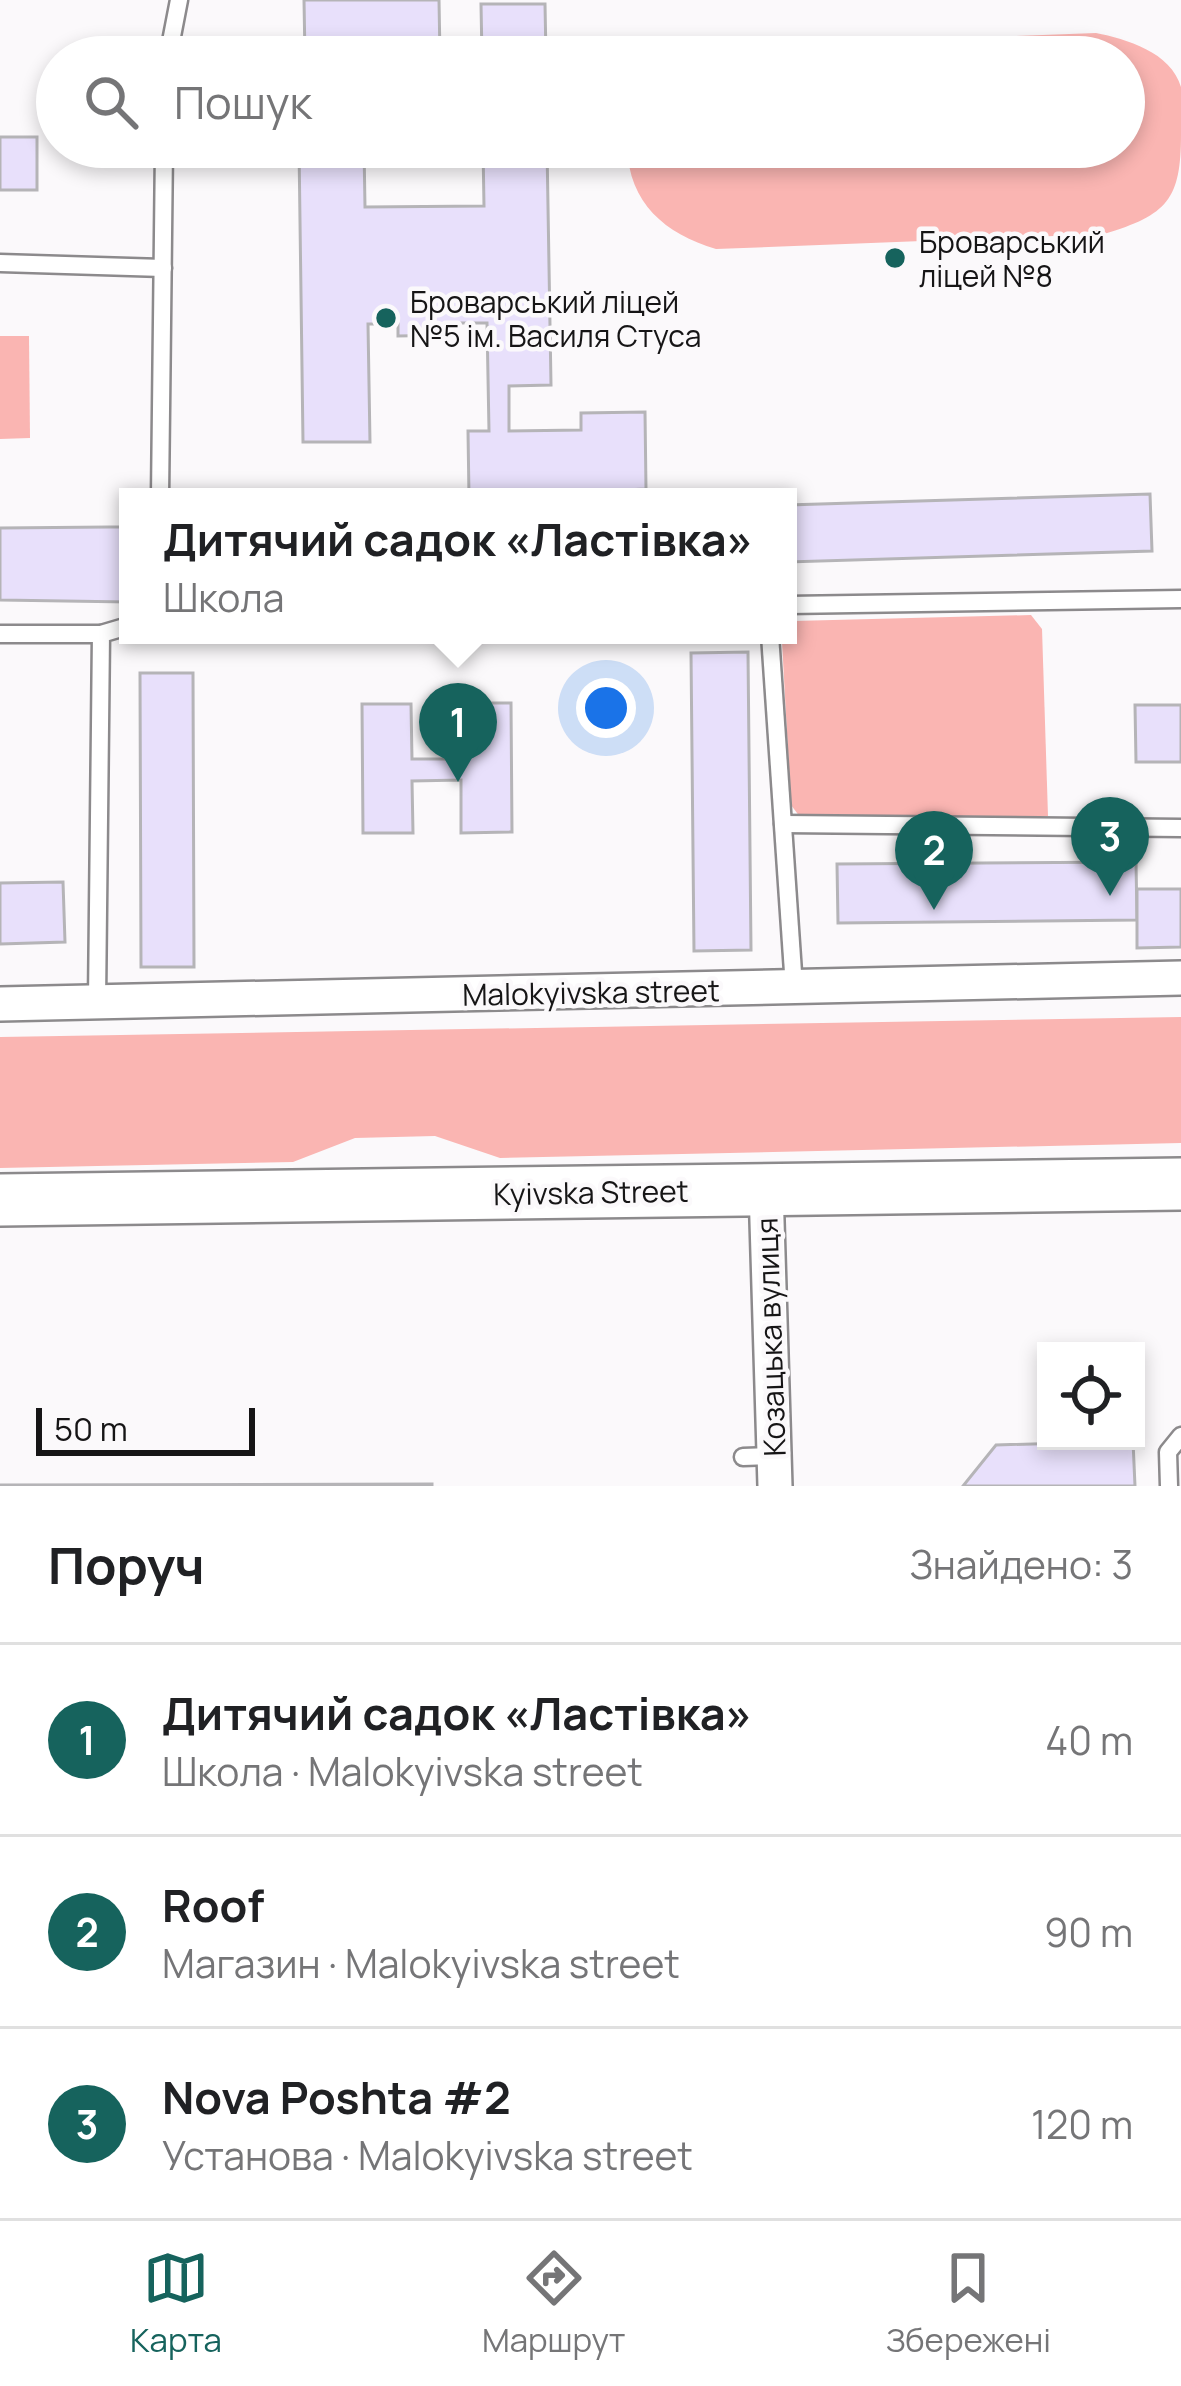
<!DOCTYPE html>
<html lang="uk">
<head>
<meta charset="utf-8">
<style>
	:root { --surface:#fff; --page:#f6f6f6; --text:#202124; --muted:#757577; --line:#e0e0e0; --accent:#16635d }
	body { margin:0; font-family:Manrope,sans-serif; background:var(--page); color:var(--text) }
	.controls { position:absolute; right:36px; bottom:36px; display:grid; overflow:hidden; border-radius:0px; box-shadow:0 6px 18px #0003 }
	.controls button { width:108px; height:108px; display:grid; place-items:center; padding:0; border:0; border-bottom:3px solid var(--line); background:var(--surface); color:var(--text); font:60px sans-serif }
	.scale { position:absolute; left:36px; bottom:30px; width:219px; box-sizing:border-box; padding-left:12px; border:6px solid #161516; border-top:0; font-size:33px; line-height:42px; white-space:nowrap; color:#161516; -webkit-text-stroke:9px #fbf9fb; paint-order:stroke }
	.you { position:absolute; left:606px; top:708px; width:42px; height:42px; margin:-30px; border:9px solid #fff; border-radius:50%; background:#1a73e8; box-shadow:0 0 0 18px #1a73e833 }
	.badge { display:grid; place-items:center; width:78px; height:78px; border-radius:50%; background:var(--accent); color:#fff; font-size:39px; font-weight:700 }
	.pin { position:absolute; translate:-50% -99px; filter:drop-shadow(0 3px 6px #0008) }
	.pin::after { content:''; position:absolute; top:63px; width:42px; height:36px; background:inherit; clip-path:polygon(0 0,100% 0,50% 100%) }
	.popup { position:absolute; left:119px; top:488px; width:678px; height:156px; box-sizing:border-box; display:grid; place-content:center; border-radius:0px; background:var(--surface); filter:drop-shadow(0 3px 9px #0005); font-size:39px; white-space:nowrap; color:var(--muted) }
	.popup b { font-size:45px; color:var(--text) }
	.popup::after { content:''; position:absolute; left:50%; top:100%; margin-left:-24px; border:24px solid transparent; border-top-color:var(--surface) }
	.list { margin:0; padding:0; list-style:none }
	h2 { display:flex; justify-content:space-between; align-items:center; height:156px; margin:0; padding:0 48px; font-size:51px }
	h2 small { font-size:39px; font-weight:400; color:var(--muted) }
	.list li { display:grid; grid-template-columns:78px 1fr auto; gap:36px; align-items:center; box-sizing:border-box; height:192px; padding:0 48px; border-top:3px solid var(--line) }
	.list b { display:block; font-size:45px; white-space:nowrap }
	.list p { margin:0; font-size:39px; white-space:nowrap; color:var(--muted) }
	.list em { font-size:39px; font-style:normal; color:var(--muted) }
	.icon { flex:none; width:66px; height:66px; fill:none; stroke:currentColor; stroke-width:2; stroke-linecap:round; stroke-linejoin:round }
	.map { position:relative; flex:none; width:1181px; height:1486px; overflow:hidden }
	.search { position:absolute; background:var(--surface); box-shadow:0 6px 18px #0003; left:36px; right:36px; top:36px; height:132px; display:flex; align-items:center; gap:30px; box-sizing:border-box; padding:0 42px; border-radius:66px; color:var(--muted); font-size:45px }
	.sheet { height:732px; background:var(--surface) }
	nav { display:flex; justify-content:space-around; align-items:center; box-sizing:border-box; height:168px; border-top:3px solid var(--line); background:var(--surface); font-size:33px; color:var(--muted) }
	nav a { display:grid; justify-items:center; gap:6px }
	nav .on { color:var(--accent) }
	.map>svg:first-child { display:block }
	.green { fill:#fab5b2 }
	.building { fill:#e8e0fb; stroke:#b5b4b7; stroke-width:3 }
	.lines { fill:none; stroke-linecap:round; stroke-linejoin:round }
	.service-casing { stroke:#8c8a8c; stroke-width:21 }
	.minor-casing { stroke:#8c8a8c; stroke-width:38 }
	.primary-casing { stroke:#8c8a8c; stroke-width:56 }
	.service { stroke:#fff; stroke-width:16 }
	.minor { stroke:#fff; stroke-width:33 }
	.primary { stroke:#fff; stroke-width:51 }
	.poi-dot { fill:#16635d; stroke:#fbf9fb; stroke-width:4.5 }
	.labels { text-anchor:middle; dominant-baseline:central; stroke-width:9; stroke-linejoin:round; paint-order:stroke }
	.poi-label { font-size:30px; fill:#161516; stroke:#fbf9fb; text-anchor:start }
	.street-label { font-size:30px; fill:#161516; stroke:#fbf9fb }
</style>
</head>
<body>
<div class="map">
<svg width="1181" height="1486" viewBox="0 0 1181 1486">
	<rect width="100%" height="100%" fill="#fbf9fb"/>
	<g class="green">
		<path d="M1096,33C1126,39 1171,52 1181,87C1181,100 1181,120 1181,134C1181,199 1168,215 1104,234L716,249C665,234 629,203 627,147H1124V57H682L708,48Z"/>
		<path d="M0,336H29L30,438L0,439Z"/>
		<path d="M1031,615L1042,629L1048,816L800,817L791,805L782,642L794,621Z"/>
		<path d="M1181,1017V1143L500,1158L435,1136L355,1138L293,1162L0,1168V1037Z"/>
	</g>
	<g class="building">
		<path d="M304,0H439L440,57H305Z"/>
		<path d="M481,4H545L546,57H482Z"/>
		<rect x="0" y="137" width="37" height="53"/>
		<path d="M299,147H364L365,207L484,206L483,147H547L551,385L509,386V431L581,430V413L645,412L646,489L469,497L468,431H489L487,323H455V335L398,336V324H368L370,442H303Z"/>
		<path d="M1150,494L1152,551L788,562V505Z"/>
		<path d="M109,527H128V602L0,600V528Z"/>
		<path d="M748,652L751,950L694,951L691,653Z"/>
		<path d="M140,673H193L194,967H141Z"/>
		<path d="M460,703H511L512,832L461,833V780L412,781L413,833H363L362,704H411L412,759H461Z"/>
		<path d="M1135,705H1181V762H1136Z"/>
		<path d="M1136,862L1137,920L838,923L837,864Z"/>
		<path d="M63,882L65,942L0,944V883Z"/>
		<path d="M1137,889H1181V947L1137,948Z"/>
		<path d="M1133,1441L1135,1486H963L996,1445Z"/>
		<path d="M432,1484V1486H0V1485Z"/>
	</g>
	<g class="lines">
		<defs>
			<g id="service">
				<path d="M168,57L179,0"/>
				<path d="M0,263L163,268"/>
				<path d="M160,497L164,147"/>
				<path d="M788,605L1181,599"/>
				<path d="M0,634H101"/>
				<path d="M770,635L794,987"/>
				<path d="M783,824L1181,828"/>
				<path d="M97,1001L101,634L128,626"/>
				<path d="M743,1457L774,1456"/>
				<path d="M1169,1486L1168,1452L1181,1436"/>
			</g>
			<g id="minor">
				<path d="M0,1004L1181,978"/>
				<path d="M766,1188L775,1486"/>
			</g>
			<path id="primary" d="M0,1200L1181,1184"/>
		</defs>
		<use href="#service" class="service-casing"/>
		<use href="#minor" class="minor-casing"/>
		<use href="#primary" class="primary-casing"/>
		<use href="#service" class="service"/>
		<use href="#minor" class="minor"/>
		<use href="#primary" class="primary"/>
	</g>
	<g class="poi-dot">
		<circle cx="895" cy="258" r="12"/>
		<circle cx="386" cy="318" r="12"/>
	</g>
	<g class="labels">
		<g class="poi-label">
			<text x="919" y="241">Броварський<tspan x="919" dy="34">ліцей №8</tspan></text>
			<text x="410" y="301">Броварський ліцей<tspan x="410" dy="34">№5 ім. Василя Стуса</tspan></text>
		</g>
		<g class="street-label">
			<text transform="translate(591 992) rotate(-1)">Malokyivska street</text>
			<text transform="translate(591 1192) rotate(-1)">Kyivska Street</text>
			<text transform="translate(770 1337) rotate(-92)">Козацька вулиця</text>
		</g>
	</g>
</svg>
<div class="controls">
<button><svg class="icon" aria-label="locate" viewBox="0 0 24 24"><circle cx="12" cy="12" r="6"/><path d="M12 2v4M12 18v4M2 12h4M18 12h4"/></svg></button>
</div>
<div class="scale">50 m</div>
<div class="you"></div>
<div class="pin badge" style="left:458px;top:782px">1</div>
<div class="popup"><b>Дитячий садок «Ластівка»</b>Школа</div>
<div class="pin badge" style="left:934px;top:910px">2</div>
<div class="pin badge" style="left:1110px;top:896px">3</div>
<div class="search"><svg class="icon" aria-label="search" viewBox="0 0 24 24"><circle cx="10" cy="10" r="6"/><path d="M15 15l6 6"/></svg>Пошук</div>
</div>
<section class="sheet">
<h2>Поруч<small>Знайдено: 3</small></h2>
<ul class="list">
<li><span class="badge">1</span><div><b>Дитячий садок «Ластівка»</b><p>Школа · Malokyivska street</p></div><em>40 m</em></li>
<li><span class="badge">2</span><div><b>Roof</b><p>Магазин · Malokyivska street</p></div><em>90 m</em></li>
<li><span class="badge">3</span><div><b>Nova Poshta #2</b><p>Установа · Malokyivska street</p></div><em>120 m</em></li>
</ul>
</section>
<nav>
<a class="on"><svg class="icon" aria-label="map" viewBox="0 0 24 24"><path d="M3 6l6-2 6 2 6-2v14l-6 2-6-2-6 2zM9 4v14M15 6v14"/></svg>Карта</a>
<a><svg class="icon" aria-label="directions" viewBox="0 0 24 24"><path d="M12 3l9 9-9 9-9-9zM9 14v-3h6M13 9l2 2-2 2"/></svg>Маршрут</a>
<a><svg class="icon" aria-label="saved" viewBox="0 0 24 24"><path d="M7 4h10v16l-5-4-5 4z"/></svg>Збережені</a>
</nav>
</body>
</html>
